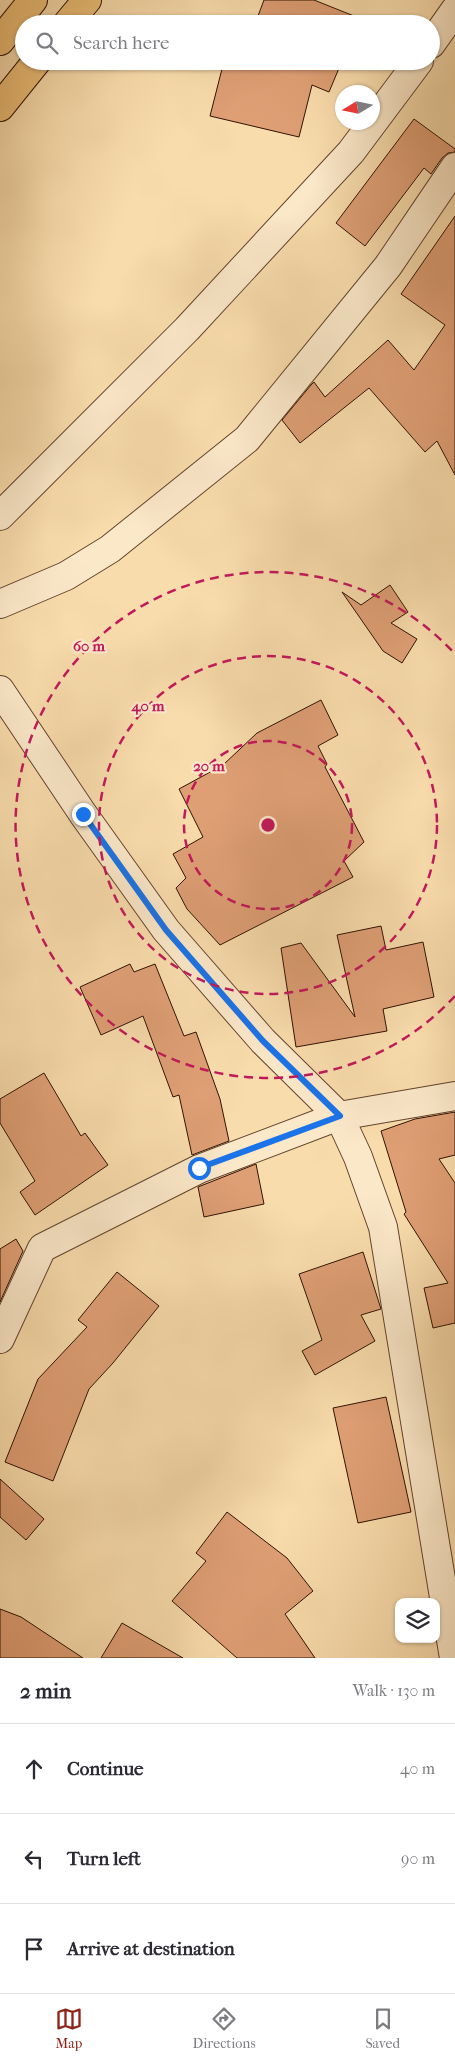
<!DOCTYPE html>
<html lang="en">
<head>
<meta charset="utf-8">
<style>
	:root { --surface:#fff; --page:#f2f2f3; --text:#2b2b33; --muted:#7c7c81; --line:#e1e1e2; --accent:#8f2418 }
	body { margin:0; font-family:"IM FELL French Canon",serif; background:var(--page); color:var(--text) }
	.controls { position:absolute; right:15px; bottom:15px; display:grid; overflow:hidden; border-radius:10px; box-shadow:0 1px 4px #0004 }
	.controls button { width:45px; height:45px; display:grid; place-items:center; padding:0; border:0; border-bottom:1px solid var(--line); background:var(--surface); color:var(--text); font:25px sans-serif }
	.compass { position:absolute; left:335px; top:85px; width:45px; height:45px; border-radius:50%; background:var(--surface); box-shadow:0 1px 4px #0004; rotate:260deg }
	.stop { position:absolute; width:15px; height:15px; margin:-11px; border:4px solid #1a73e8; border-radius:50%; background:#fff }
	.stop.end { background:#1a73e8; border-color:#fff; box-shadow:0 1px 5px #0008 }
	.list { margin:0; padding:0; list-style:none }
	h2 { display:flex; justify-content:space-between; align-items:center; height:65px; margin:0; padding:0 20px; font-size:21px }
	h2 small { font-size:16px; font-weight:400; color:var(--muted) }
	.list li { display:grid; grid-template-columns:32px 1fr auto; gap:15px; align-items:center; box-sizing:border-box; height:90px; padding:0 20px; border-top:1px solid var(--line) }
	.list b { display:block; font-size:19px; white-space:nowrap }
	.list em { font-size:16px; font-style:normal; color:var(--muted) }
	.icon { flex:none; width:28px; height:28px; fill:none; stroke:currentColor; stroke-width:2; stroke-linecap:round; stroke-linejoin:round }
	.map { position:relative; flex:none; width:455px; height:1658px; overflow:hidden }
	.search { position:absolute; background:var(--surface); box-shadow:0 1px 4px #0004; left:15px; right:15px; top:15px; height:55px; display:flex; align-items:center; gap:12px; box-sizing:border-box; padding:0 18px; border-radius:28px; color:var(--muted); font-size:19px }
	.sheet { height:335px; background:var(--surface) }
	nav { display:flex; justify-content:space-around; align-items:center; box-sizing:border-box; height:70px; border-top:1px solid var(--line); background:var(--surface); font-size:14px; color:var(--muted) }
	nav a { display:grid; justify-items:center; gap:2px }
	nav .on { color:var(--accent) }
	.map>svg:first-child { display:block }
	.building { fill:#df9f75; stroke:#301203 }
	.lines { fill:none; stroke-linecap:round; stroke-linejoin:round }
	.minor-casing { stroke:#62442d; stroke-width:30 }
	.major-casing { stroke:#301203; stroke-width:30 }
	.minor { stroke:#fbe8c9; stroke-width:28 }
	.major { stroke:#ecbe76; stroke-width:28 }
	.route { stroke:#1a73e8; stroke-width:6 }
	.ring { fill:none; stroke:#c2185b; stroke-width:2.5; stroke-dasharray:9 6 }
	.centre { fill:#c2185b; stroke:#fbe8c9; stroke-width:2.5 }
	.ring-label { font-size:15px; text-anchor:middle; font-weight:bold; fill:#c2185b; stroke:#fbe8c9; stroke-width:4.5; stroke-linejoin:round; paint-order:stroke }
</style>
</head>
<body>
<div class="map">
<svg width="455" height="1658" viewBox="0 0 455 1658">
	<rect width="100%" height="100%" fill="#f9dcac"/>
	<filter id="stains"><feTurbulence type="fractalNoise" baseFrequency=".004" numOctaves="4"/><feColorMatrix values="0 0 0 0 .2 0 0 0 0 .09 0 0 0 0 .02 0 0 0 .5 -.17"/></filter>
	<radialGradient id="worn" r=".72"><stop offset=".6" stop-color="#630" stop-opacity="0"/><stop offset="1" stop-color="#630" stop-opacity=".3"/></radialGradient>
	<g class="building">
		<path d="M264,0H314L359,18L357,24H255Z"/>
		<path d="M224,61H342L329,92L312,85L299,137L210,116Z"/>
		<path d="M414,119L455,149V152L448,153L442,158L431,174L424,168L365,246L336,223Z"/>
		<path d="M455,216V475L437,441L425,452L369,388L300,443L282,420L311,385L314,382L325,397L388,340L414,370L445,325L401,294Z"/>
		<path d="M390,585L408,612L391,623L417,639L402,663L383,651L342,592L361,605Z"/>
		<path d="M321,700L338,735L318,746L327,764L325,767L364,842L344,861L353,877L220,945L187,909L176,888L186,878L173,854L203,837L179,789L223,765L257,733Z"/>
		<path d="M381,926L386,950L423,942L434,997L383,1009L387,1031L296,1047L281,948L301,943L355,1017L337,935Z"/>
		<path d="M130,964L134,972L155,964L184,1036L196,1032L220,1099L229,1141L192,1155L179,1095L173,1097L143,1016L101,1035L80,987Z"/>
		<path d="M44,1073L81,1136L85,1133L108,1165L35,1215L20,1192L35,1181L0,1123V1099Z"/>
		<path d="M455,1112V1155L439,1159L455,1183V1323L433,1328L424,1288L448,1283L404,1214L406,1212L381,1131L415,1119Z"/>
		<path d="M256,1164L264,1204L204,1217L198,1187Z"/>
		<path d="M16,1239L23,1251L0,1302V1249Z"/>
		<path d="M363,1252L381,1309L361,1315L375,1341L315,1375L302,1351L322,1340L299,1274Z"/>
		<path d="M117,1272L159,1306L113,1363L89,1389L53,1481L5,1462L38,1379L87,1327L78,1320Z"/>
		<path d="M386,1397L411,1512L358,1523L333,1408Z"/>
		<path d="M0,1479L44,1519L26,1540L0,1517Z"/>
		<path d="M227,1512L287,1558L313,1591L285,1614L315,1658H237L172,1601L206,1561L196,1553Z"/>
		<path d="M0,1609L21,1617L83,1658H0Z"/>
		<path d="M122,1623L183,1658H101Z"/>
	</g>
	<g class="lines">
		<defs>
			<g id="minor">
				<path d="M431,44L455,10"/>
				<path d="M0,516L187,329L351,152L419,61"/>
				<path d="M0,604L66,576L110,549L247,439L388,266L455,167"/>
				<path d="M0,690L83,814L166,930L263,1041L339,1116L358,1157L383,1227L454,1658"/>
				<path d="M0,1339L42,1248L199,1169L339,1116L455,1096"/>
			</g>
			<g id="major">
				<path d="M67,24L87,0"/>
				<path d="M0,41L33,0"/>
				<path d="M0,107L37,61"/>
			</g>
		</defs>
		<use href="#minor" class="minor-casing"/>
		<use href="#major" class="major-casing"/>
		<use href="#minor" class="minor"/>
		<use href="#major" class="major"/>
	</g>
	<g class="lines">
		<path class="route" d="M83,814L166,930L263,1041L340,1116L199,1168"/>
	</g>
	<g class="ring">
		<circle cx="268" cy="825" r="84"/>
		<circle cx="268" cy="825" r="169"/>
		<path d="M455 996A253 253 0 1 1 455 654"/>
	</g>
	<circle cx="268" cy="825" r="8" class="centre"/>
	<g class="ring-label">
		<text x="89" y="651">60 m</text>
		<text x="148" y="711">40 m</text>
		<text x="209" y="771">20 m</text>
	</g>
	<rect width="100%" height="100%" filter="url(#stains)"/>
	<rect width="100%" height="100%" fill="url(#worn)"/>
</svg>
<div class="controls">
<button><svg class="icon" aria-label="layers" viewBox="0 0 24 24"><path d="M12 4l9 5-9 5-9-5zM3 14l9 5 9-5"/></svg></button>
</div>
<svg class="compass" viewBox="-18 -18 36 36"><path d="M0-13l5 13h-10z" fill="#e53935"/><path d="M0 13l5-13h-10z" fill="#7c7c81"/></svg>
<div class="stop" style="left:199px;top:1168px"></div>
<div class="stop end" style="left:83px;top:814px"></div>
<div class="search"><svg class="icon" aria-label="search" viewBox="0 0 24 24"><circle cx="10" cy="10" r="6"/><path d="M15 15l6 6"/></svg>Search here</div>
</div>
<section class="sheet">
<h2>2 min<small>Walk · 130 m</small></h2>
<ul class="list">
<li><svg class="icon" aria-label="ahead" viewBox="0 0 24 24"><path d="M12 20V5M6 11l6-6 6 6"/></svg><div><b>Continue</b></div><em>40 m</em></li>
<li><svg class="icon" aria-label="left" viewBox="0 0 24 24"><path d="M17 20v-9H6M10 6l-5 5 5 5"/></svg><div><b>Turn left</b></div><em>90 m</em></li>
<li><svg class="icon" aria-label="arrive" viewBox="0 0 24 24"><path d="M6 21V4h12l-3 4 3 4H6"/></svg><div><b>Arrive at destination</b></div></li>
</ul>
</section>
<nav>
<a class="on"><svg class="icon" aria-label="map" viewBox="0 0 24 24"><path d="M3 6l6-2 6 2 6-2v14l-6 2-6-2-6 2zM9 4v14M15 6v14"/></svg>Map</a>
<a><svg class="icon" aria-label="directions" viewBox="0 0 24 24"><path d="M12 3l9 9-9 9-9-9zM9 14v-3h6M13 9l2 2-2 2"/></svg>Directions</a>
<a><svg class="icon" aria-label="saved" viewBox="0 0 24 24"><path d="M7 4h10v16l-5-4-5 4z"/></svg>Saved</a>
</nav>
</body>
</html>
